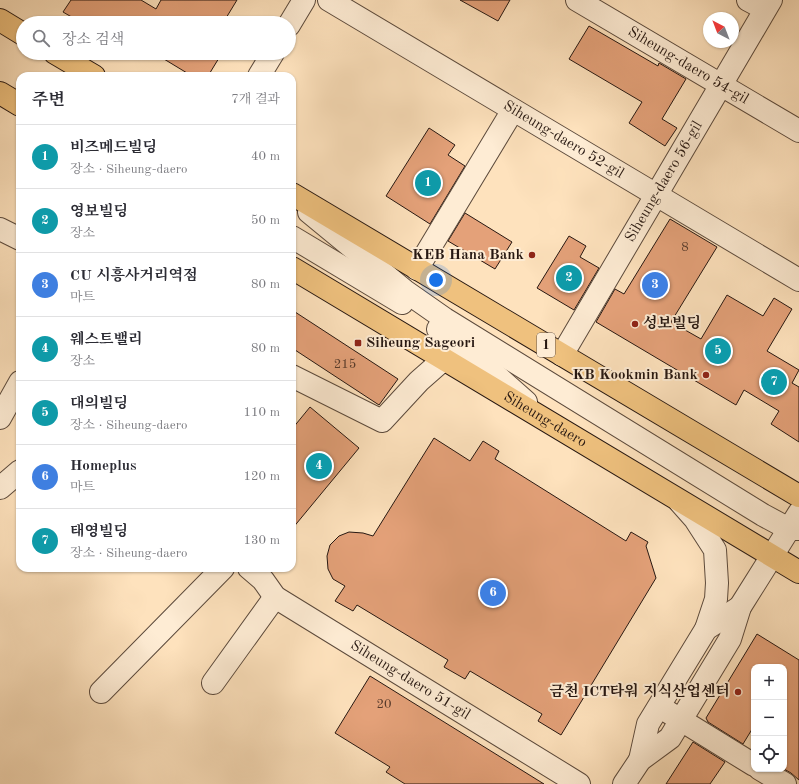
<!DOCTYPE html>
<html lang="ko">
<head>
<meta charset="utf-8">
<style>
	:root { --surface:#fff; --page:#f2f2f3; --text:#2b2b33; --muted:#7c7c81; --line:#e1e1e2; --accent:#8f2418 }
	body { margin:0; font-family:"Old Standard TT","Noto Serif KR",serif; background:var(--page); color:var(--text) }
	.controls { position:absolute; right:12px; bottom:12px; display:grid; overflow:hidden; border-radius:8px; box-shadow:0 1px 3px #0004 }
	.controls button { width:36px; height:36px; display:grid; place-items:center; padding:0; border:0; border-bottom:1px solid var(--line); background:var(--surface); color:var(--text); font:20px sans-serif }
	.compass { position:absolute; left:703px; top:12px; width:36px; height:36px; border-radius:50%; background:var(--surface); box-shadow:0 1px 3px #0004; rotate:318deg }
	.you { position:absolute; left:436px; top:280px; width:14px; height:14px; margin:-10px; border:3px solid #fff; border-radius:50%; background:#1a73e8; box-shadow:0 0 0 6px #1a73e833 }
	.badge { display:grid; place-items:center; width:26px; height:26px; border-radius:50%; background:var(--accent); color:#fff; font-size:13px; font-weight:700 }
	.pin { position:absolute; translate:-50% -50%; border:2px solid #fff; box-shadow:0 1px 4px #0006 }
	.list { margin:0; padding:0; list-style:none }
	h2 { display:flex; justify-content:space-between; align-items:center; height:52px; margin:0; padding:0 16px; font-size:17px }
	h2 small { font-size:13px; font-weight:400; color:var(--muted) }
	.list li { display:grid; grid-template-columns:26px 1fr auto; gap:12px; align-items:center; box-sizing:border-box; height:64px; padding:0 16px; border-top:1px solid var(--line) }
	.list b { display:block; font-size:15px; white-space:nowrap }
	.list p { margin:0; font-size:13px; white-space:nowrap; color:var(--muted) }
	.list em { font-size:13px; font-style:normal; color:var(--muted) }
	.icon { flex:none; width:22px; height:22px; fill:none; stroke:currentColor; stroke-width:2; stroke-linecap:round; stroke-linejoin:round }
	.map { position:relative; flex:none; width:799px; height:784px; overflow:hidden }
	.search { position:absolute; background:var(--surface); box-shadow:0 1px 3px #0004; left:16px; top:16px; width:280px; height:44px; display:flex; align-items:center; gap:10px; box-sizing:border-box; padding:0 14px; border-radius:22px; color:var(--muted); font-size:15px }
	.panel { position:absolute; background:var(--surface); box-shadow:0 1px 3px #0004; left:16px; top:72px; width:280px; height:500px; border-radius:12px }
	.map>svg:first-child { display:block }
	.building { fill:#e4a179; stroke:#261711 }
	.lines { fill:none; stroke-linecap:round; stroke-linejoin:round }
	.minor-casing { stroke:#5c4a3c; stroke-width:24 }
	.major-casing { stroke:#261711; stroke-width:24 }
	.minor { stroke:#feecd4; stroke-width:22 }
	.major { stroke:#efc17e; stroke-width:22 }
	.poi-dot { fill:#8f2418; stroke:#feecd4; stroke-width:1.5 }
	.labels { text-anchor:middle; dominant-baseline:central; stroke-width:4; stroke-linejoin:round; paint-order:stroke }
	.number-label { font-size:13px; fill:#563a2b }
	.shield { fill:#feecd4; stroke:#67574c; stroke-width:1 }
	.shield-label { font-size:14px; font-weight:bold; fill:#261711 }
	.street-label { font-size:15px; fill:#261711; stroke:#feecd4 }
	.poi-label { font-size:15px; font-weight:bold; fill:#261711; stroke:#feecd4; text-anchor:end }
</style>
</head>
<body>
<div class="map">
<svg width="799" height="784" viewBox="0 0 799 784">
	<rect width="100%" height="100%" fill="#fee2bd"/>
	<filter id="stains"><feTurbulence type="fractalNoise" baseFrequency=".005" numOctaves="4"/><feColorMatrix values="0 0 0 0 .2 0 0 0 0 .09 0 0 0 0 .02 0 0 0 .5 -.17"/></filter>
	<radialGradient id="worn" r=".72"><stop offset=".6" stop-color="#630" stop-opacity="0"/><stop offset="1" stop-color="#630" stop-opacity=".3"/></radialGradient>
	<g class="building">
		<path d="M71,0H141L156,9L161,0H237L223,23H82L63,12Z"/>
		<path d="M460,0H510L498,21Z"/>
		<path d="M589,26L658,66L659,63L686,79L662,119L677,128L665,146L629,123L642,102L569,59Z"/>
		<path d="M154,53H222L208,76H192Z"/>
		<path d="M429,128L455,145L448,155L465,166L430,224L386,196Z"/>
		<path d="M465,213L512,242L495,269L448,241Z"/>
		<path d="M670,219L717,247L671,322L701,339L727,295L763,316L774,298L792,309L767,351L799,370L792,383L799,387V442L771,424L779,411L744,390L736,405L596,322L615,289L624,294Z"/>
		<path d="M569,236L586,246L580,257L599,268L574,310L537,288Z"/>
		<path d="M292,310L398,379L379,405L292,348Z"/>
		<path d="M310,407L359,448L292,529V429Z"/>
		<path d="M434,438L470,461L483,441L499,451L495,459L626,541L631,532L648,542L646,546L656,578L561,735L538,721L542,714L470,671L465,679L444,667L448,660L357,605L353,611L335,601L345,586L333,579L328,569L327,556L330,545L339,536L349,532L363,533L373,536Z"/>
		<path d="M757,634L799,660V780L791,773L784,769V667H754V726L743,744L708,722L706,718Z"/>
		<path d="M370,676L544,784H405L386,772L390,767L335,733Z"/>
		<path d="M693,742L725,762L710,784H666Z"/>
	</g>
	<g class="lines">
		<defs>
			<g id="minor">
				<path id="s1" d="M329,0L799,280"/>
				<path id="s2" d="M577,0L799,131"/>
				<path d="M748,0L765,9"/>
				<path d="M289,25L304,0"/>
				<path d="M259,76L273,53"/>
				<path d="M309,212L405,291L445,319L763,515L789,529H799"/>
				<path d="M0,229L20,239"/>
				<path d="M292,237L402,303"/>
				<path d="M417,269L513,110"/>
				<path d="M438,329L480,361L526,402"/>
				<path id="s3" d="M562,355L771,0"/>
				<path d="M292,376L382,421L419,381L444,359"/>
				<path d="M0,418L20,382"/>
				<path d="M0,488L20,471"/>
				<path d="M679,501L695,519L715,550L717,583L716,599L706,629"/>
				<path id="s4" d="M249,568L263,580L275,597L579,784"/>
				<path d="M213,683L275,597"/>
				<path d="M101,692L223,568"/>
				<path d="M668,712L754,765"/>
				<path d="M640,760L648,724L706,629L740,607"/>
				<path d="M760,769L785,784"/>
				<path d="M624,784L640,760L670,738L730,639L740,607L799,513"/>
			</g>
			<g id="major">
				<path d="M0,20L23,34"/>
				<path d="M55,53L94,76"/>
				<path d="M0,93L20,105"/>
				<path d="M292,194L799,496"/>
				<path id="s5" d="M292,268L799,572"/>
			</g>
		</defs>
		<use href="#minor" class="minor-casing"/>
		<use href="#major" class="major-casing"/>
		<use href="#minor" class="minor"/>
		<use href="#major" class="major"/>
	</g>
	<g class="poi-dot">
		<circle cx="532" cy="255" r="4"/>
		<circle cx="635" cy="324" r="4"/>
		<rect x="354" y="339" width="8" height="8" rx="2"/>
		<circle cx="706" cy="375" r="4"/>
		<circle cx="738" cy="692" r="4"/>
	</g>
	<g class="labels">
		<g class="number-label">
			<text x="685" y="247">8</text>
			<text x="345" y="364">215</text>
			<text x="384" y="704">20</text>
		</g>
		<rect class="shield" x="537" y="333" width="18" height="24" rx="3"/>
		<g class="shield-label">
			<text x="546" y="345">1</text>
		</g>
		<g class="street-label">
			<text stroke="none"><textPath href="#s2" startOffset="129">Siheung-daero 54-gil</textPath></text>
			<text stroke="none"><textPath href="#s1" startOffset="273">Siheung-daero 52-gil</textPath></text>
			<text stroke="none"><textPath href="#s3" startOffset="201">Siheung-daero 56-gil</textPath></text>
			<text stroke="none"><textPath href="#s5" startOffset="295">Siheung-daero</textPath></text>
			<text stroke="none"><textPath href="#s4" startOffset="198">Siheung-daero 51-gil</textPath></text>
		</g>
		<g class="poi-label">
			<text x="524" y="255">KEB Hana Bank</text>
			<text x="643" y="324" text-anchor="start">성보빌딩</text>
			<text x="366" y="343" text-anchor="start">Siheung Sageori</text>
			<text x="698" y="375">KB Kookmin Bank</text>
			<text x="730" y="692">금천 ICT타워 지식산업센터</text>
		</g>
	</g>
	<rect width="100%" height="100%" filter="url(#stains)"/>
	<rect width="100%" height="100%" fill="url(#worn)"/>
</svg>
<div class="controls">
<button>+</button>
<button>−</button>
<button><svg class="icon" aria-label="locate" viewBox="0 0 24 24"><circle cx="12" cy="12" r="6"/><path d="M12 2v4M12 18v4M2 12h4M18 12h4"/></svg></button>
</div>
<svg class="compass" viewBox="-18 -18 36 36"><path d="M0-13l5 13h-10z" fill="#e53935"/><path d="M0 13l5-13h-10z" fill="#7c7c81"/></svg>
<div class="you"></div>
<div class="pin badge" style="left:428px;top:183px;background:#0f9aa8">1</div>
<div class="pin badge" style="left:569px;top:278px;background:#0f9aa8">2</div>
<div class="pin badge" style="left:655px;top:285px;background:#3f7fe0">3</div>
<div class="pin badge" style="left:319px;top:466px;background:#0f9aa8">4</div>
<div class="pin badge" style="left:718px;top:351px;background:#0f9aa8">5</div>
<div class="pin badge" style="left:493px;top:593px;background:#3f7fe0">6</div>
<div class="pin badge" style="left:774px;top:382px;background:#0f9aa8">7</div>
<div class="search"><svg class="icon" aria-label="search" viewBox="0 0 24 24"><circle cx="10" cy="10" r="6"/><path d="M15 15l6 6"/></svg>장소 검색</div>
<section class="panel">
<h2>주변<small>7개 결과</small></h2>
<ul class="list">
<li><span class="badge" style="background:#0f9aa8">1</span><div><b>비즈메드빌딩</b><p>장소 · Siheung-daero</p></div><em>40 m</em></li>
<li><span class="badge" style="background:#0f9aa8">2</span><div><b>영보빌딩</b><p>장소</p></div><em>50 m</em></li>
<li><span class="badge" style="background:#3f7fe0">3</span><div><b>CU 시흥사거리역점</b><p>마트</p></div><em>80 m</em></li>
<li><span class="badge" style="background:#0f9aa8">4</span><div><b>웨스트밸리</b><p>장소</p></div><em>80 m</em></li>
<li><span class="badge" style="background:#0f9aa8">5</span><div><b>대의빌딩</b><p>장소 · Siheung-daero</p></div><em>110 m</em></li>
<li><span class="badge" style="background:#3f7fe0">6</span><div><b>Homeplus</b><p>마트</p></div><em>120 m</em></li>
<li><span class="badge" style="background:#0f9aa8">7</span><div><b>태영빌딩</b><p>장소 · Siheung-daero</p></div><em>130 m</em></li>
</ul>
</section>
</div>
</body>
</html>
